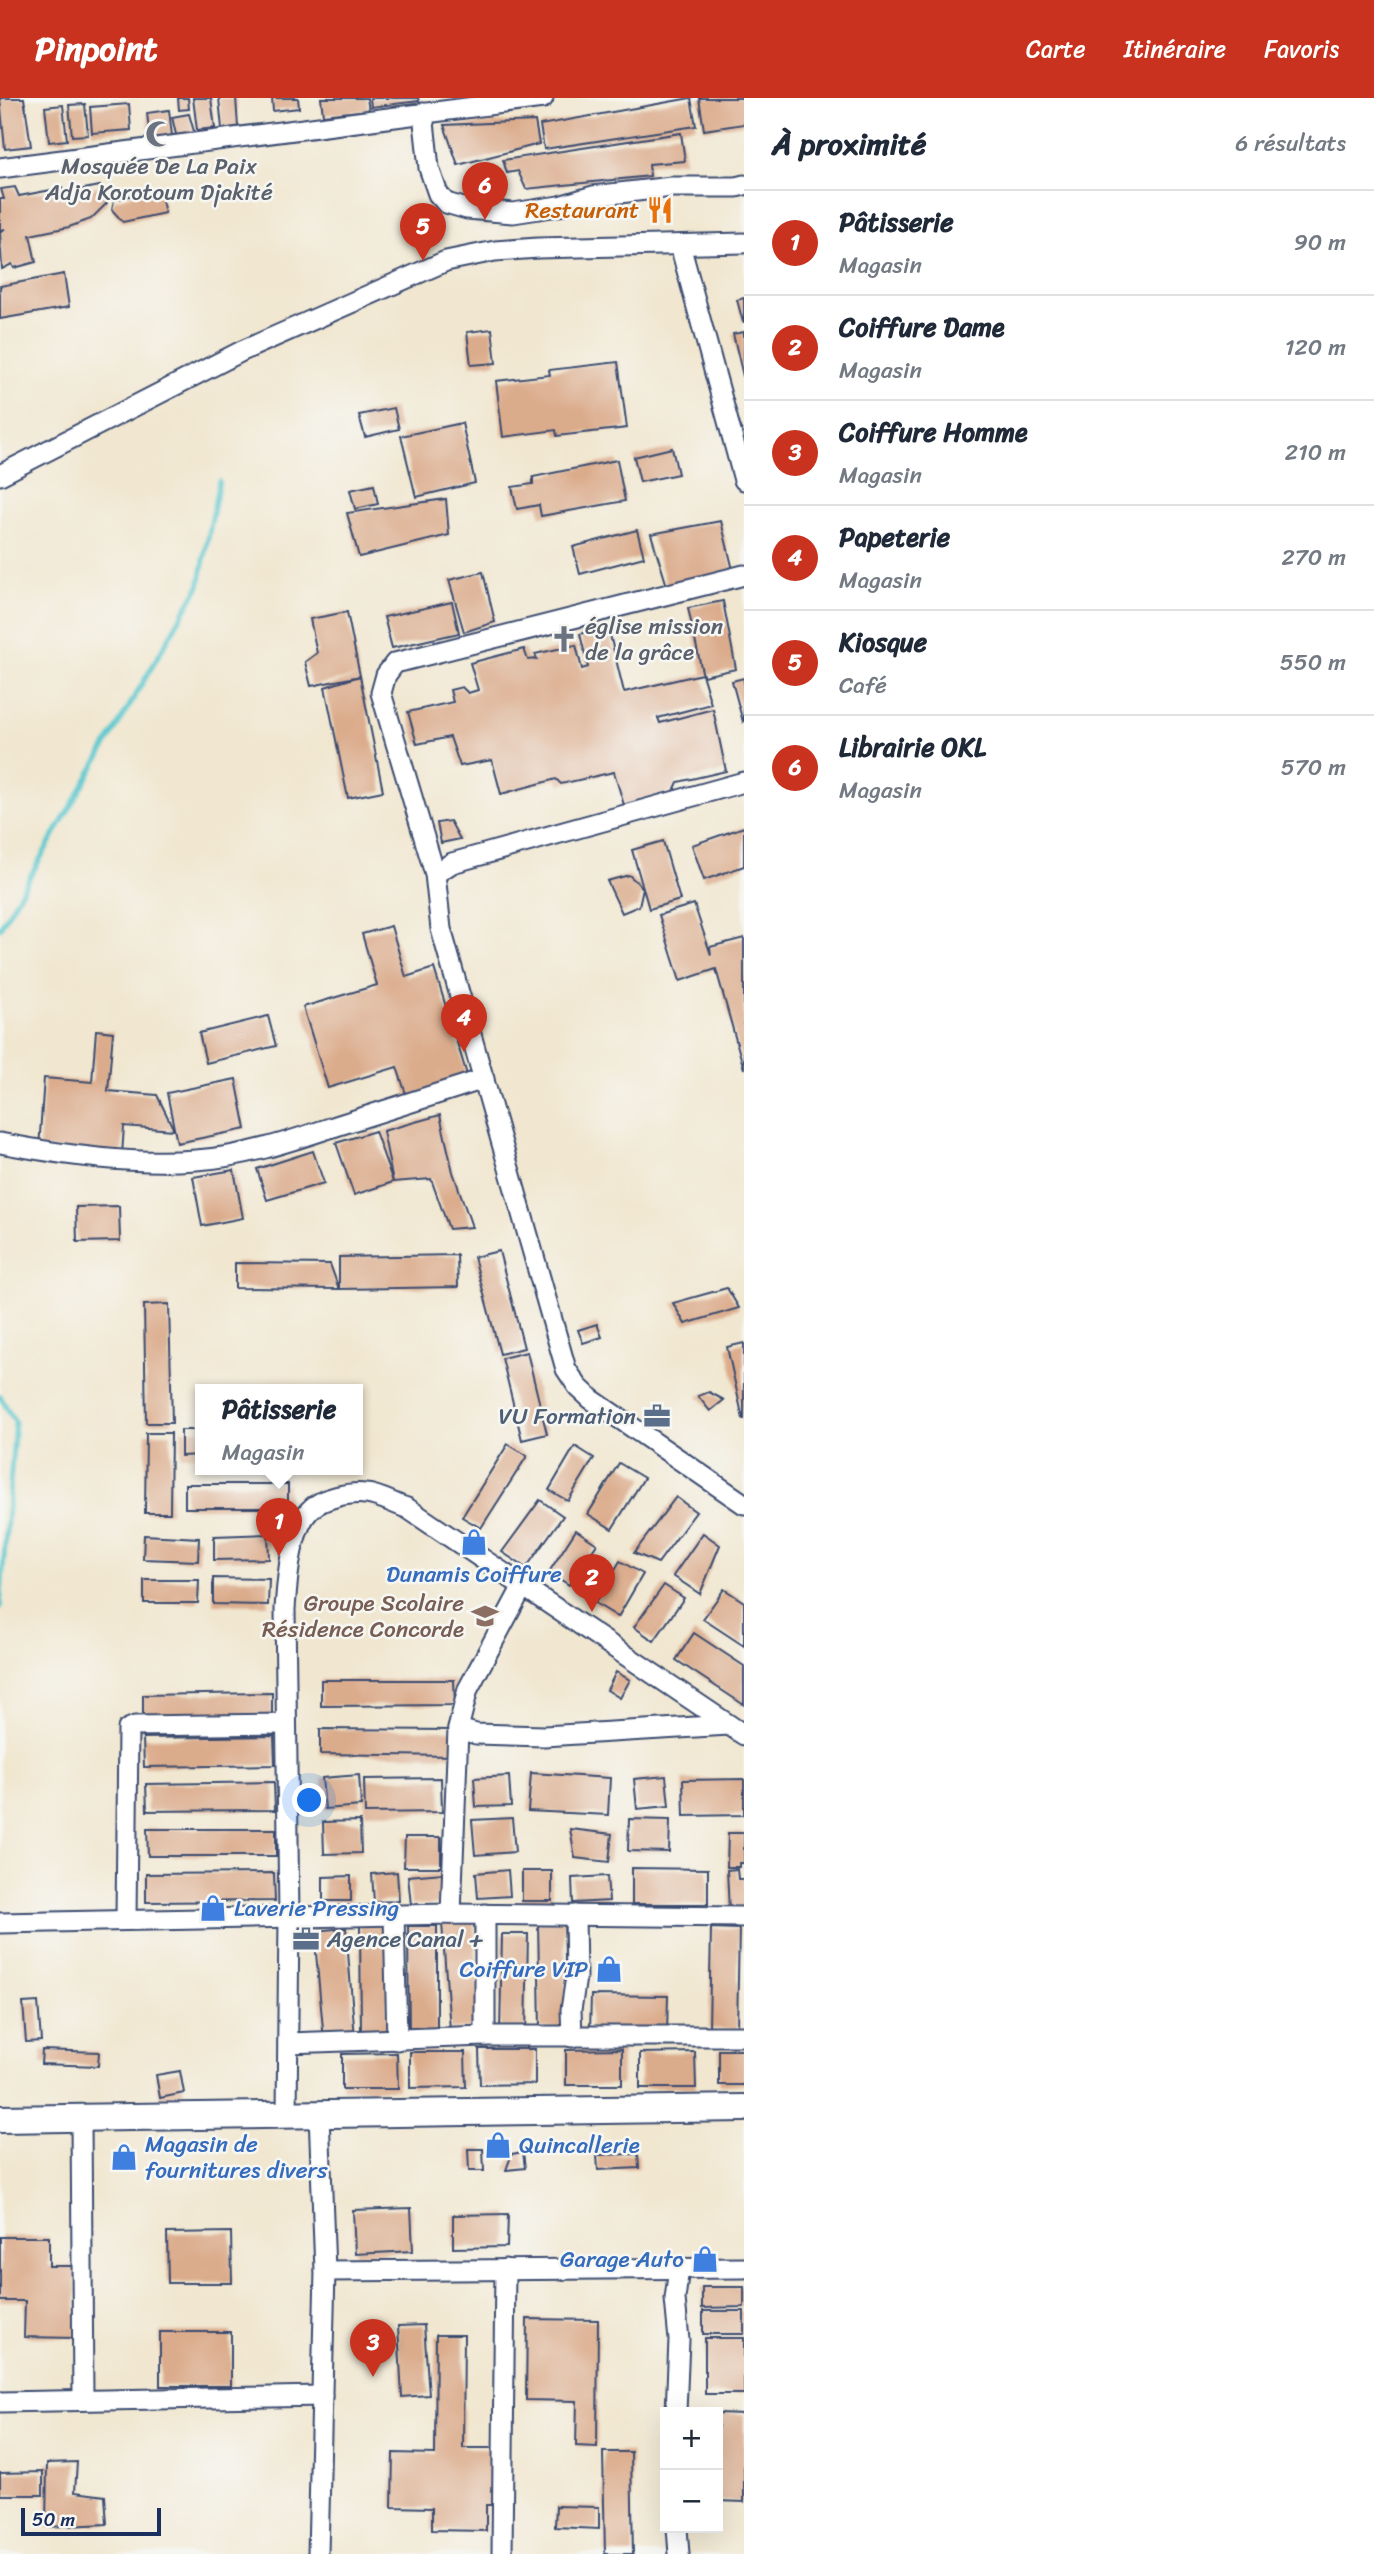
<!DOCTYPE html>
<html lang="fr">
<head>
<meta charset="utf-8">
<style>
	:root { --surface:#fff; --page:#f2f2f3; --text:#1f2937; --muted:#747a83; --line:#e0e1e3; --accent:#c8321e }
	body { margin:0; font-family:Sriracha,sans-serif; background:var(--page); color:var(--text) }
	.controls { position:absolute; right:21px; bottom:21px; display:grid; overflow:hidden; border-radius:0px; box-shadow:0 7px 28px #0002 }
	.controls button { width:63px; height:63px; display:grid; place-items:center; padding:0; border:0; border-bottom:2px solid var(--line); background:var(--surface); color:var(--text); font:35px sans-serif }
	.scale { position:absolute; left:21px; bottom:18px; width:140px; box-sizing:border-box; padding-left:7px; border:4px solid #1b2f5e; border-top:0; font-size:19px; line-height:24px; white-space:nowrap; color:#1b2f5e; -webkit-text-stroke:5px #f6f6f2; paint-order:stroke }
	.you { position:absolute; left:310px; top:1703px; width:24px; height:24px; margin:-18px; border:5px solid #fff; border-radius:50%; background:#1a73e8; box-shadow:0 0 0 10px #1a73e833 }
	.badge { display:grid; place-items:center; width:46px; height:46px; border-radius:50%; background:var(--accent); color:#fff; font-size:23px; font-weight:700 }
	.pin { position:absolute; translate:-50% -58px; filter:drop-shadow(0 2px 4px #0008) }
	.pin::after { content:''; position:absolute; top:37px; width:24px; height:21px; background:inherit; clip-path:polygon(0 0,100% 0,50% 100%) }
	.popup { position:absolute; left:195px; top:1286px; width:168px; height:91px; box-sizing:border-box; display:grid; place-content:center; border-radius:0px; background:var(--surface); filter:drop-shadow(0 2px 5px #0005); font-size:23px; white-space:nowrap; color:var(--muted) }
	.popup b { font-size:26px; color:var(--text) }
	.popup::after { content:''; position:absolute; left:50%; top:100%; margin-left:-14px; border:14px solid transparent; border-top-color:var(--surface) }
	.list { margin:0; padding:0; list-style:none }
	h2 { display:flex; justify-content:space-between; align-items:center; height:91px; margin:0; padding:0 28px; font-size:30px }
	h2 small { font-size:23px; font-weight:400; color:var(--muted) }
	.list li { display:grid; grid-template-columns:46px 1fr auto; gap:21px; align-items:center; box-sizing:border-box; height:105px; padding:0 28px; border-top:2px solid var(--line) }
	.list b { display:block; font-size:26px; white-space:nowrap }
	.list p { margin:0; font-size:23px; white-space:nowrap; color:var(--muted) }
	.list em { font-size:23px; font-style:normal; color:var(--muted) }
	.map { position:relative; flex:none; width:744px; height:2456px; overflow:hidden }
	header { display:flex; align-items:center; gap:42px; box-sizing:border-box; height:98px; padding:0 35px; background:var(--accent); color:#fff }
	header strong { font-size:33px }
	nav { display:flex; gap:38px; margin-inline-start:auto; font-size:24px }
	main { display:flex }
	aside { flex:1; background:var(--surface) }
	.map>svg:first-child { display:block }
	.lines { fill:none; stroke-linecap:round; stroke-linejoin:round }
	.stream { stroke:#5ac7ce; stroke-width:5 }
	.building { fill:#dbac8c }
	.street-casing { stroke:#3b4b6f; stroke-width:23 }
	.secondary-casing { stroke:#3b4b6f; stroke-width:30 }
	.street { stroke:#fff; stroke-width:19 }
	.secondary { stroke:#fff; stroke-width:26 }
	.labels { text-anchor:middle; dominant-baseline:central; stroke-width:5; stroke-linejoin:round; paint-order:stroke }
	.worship-label { font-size:23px; fill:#5b616d; stroke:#f6f6f2 }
	.food-label { font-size:23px; fill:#c56008; stroke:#f6f6f2; text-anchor:end }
	.service-label { font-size:23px; fill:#4e5e75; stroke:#f6f6f2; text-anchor:end }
	.shop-label { font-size:23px; fill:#366cbe; stroke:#f6f6f2; text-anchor:start }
	.education-label { font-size:23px; fill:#785e54; stroke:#f6f6f2; text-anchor:end }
</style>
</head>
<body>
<header>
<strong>Pinpoint</strong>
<nav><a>Carte</a><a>Itinéraire</a><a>Favoris</a></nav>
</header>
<main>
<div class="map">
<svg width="744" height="2456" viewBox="0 0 744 2456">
	<rect width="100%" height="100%" fill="#f6f6f2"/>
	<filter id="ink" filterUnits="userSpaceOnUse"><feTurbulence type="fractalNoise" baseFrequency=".0143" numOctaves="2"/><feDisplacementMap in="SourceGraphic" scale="14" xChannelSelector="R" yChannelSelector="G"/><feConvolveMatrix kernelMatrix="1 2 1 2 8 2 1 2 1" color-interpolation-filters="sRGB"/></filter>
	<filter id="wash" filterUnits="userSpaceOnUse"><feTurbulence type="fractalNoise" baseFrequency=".00686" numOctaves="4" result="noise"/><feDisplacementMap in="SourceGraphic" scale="28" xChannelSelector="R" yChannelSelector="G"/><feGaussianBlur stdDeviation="1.57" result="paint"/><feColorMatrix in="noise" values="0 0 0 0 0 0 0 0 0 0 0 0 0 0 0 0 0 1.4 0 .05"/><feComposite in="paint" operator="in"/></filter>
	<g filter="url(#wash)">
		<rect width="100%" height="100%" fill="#f1e7d0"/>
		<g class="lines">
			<g class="stream">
				<path d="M0,830L199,488L219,383"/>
				<path d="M0,1298L15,1324L0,1509"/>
			</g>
		</g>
		<g id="blocks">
			<g class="building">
				<path d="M0,0H24L31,48L5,51Z"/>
				<path d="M178,0H188L189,11L179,12Z"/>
				<path d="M193,0H211L215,30L197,32Z"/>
				<path d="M219,0H236L238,29L222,31Z"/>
				<path d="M272,0H298L299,10L273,13Z"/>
				<path d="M321,0H367L369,12L323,17Z"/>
				<path d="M370,0H418L419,3L371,9Z"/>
				<path d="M691,0L696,28L544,51L540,27Z"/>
				<path d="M699,0H744V26L704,32Z"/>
				<path d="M85,6L88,37L72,38L69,7Z"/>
				<path d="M129,6L131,32L92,35L90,9Z"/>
				<path d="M63,7L67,42L49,44L45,9Z"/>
				<path d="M169,12L172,38L150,41L147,15Z"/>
				<path d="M189,16L195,37L177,41L172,19Z"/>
				<path d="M535,23L539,46L458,67L444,27Z"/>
				<path d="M681,35L685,63L649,66L650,78L526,91L518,73L507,75L503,62Z"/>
				<path d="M100,88L107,105L91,121L69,129L30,137L36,164L14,170L12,166L2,171L0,134L5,131L0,132V101H4L1,91L15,89L19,98L62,90L63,95Z"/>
				<path d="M159,90L165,115L123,124L112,112L114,102Z"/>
				<path d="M64,176L69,209L0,221V188Z"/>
				<path d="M744,200V224H743L737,202Z"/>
				<path d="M492,231L496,265L471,267L467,234Z"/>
				<path d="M744,234V278H743L733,236Z"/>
				<path d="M618,264L627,330L557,338L556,332L503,339L496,283L550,277L549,272Z"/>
				<path d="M394,310L399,331L365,339L359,317Z"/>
				<path d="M462,325L475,385L416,399L401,338Z"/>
				<path d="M672,350L678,376L640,384L634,359Z"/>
				<path d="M617,362L625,403L541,418L539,407L517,411L512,389L533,386V379Z"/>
				<path d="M374,387L378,406L355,411L350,392Z"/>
				<path d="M446,401L449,437L359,459L347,415Z"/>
				<path d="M721,423L733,472L667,488L651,436Z"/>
				<path d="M637,432L644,459L580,476L573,449Z"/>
				<path d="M483,474L495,524L464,534L449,482Z"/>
				<path d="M723,503L736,571L703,578L688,510Z"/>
				<path d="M452,504L459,535L392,550L384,519Z"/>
				<path d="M347,514L360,578L311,588L305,564L317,555L310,521Z"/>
				<path d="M608,529L624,594L702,576L711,606L658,620L660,625L713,611L726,673L678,684L674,693L624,707L614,674L561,686L556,681L501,696L492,662L460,668L450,639L417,646L408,614L453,604L450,592L462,589L468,595L478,592L470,565L524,551L528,562L537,561L535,556L576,547L582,571L588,569L580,536Z"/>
				<path d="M360,578L383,693L348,700L325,589Z"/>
				<path d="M744,580V623L743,624L732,583Z"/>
				<path d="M450,723L460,741L441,745L437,725Z"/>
				<path d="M744,729V768L704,782L692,747Z"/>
				<path d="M663,743L680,802L649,811L643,790L639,808L622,815L607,783L629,777L643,790L632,752Z"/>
				<path d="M694,806L711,857L710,849L744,840V971L716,871L680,883L659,817Z"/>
				<path d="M391,828L406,879L434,870L468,980L407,999L397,969L328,990L303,909L377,887L362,836Z"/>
				<path d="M268,918L276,948L206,965L199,935Z"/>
				<path d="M96,932L113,934L108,993L157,997L174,1032L124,1028L122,1057L39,1050L44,980L92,984Z"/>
				<path d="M236,981L246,1031L177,1045L167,995Z"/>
				<path d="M440,1017L453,1074L472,1129L449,1131L431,1081L393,1084L383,1033Z"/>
				<path d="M375,1033L393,1084L354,1097L336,1045Z"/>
				<path d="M313,1053L324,1085L267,1102L257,1071Z"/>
				<path d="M234,1072L243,1120L202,1128L193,1079Z"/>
				<path d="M119,1108L120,1143L77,1144L76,1109Z"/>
				<path d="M499,1153L524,1250L500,1256L474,1159Z"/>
				<path d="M457,1157L458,1189L339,1191V1159Z"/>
				<path d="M235,1165L330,1166L339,1191L235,1190Z"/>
				<path d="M727,1190L739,1210L685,1226L673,1205Z"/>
				<path d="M169,1206L172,1325H146L144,1207Z"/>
				<path d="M597,1226L602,1239L583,1245L578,1232Z"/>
				<path d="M744,1245V1321H743L727,1249Z"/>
				<path d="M527,1254L547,1336L522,1342L502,1260Z"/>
				<path d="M709,1294L724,1302L710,1313L698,1298Z"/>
				<path d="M181,1332H200V1357L181,1358Z"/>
				<path d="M146,1335H171L170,1415H145Z"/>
				<path d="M508,1346L527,1358L481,1430L462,1419Z"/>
				<path d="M575,1348L594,1360L568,1403L549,1392Z"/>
				<path d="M619,1365L644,1380L612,1431L588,1416Z"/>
				<rect x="185" y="1386" width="103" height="24"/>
				<path d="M676,1399L696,1414L658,1465L634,1455Z"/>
				<path d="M540,1402L563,1418L526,1470L502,1454Z"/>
				<path d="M576,1432L597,1446L569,1487L549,1474Z"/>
				<path d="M703,1435L720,1447L700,1496L673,1478Z"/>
				<path d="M268,1436L269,1461L214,1462V1438Z"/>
				<path d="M144,1437L199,1440L198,1463L143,1461Z"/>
				<path d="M620,1463L643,1476L618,1519L595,1505Z"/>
				<path d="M213,1480L269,1481L268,1507L213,1506Z"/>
				<path d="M144,1482H199L198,1505H144Z"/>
				<path d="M664,1487L684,1500L654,1543L634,1529Z"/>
				<path d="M724,1491L744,1504V1548L703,1521Z"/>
				<path d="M694,1535L744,1568V1607L676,1562Z"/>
				<path d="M616,1574L630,1582L620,1600L607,1592Z"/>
				<path d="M321,1582H454L455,1607L321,1608Z"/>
				<path d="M272,1595V1622L143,1624V1597Z"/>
				<path d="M320,1631L454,1632V1658L320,1656Z"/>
				<path d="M274,1638L275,1667L144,1669L143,1640Z"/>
				<path d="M531,1675L610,1680L608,1717L528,1713Z"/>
				<path d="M359,1677L361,1708L325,1711L322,1680Z"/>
				<path d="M509,1678L511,1708L476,1709L474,1680Z"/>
				<path d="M666,1678L669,1708L637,1711L634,1681Z"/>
				<path d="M441,1680L442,1714L365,1715L364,1681Z"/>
				<path d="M744,1681V1717L684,1718L683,1682Z"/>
				<path d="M274,1684L275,1712L147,1713L146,1686Z"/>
				<path d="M512,1720L515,1754L475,1757L472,1722Z"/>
				<path d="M629,1721L670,1722L669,1754L628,1753Z"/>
				<path d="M360,1723L361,1755L324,1756L323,1724Z"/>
				<path d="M147,1731H276V1758H148Z"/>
				<path d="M570,1731L612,1736L609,1764L575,1760Z"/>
				<path d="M728,1735H744V1765H739V1769H727Z"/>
				<path d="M405,1739H441V1769H404Z"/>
				<path d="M632,1770L708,1771V1806H632Z"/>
				<path d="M737,1771L738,1781H744V1812L729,1813L727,1772Z"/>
				<path d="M508,1772L510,1798L478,1800L476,1775Z"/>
				<rect x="522" y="1773" width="30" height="30"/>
				<path d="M397,1774L399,1803L374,1804L372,1776Z"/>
				<path d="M274,1775L275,1803L146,1804V1776Z"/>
				<path d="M443,1775L446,1807H411L408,1778Z"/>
				<path d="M351,1778V1803H323V1779Z"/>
				<path d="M607,1778L609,1803L573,1805L572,1780Z"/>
				<path d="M564,1822L567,1929L540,1930L538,1823Z"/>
				<path d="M474,1823L481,1930L450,1932L442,1825Z"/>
				<path d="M360,1826H386L388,1933H361Z"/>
				<path d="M408,1828H437V1939H409Z"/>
				<path d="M346,1830L355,1940L324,1942L314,1833Z"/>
				<path d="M711,1830L739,1831L737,1931H709Z"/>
				<path d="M502,1836H528L526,1937L500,1936Z"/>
				<path d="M591,1897L668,1898L667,1935L590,1934Z"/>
				<path d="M38,1904L41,1943L26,1944L23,1905Z"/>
				<path d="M479,1951H535V1986L480,1987Z"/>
				<path d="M622,1951V1987H566V1952Z"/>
				<path d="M42,1952L99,1954L98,1968L41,1966Z"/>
				<rect x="719" y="1952" width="25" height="35"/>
				<path d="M410,1954H465L466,1989L410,1990Z"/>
				<path d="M695,1954L696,1990H640V1955Z"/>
				<path d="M397,1955L398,1991H342V1956Z"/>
				<path d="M180,1973L184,1995L160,2000L156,1977Z"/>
				<path d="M468,2051H483L484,2073H469Z"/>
				<path d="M523,2054L525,2070L506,2072L512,2056Z"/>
				<path d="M638,2056L639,2070L598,2072L597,2057Z"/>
				<path d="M411,2110L413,2153L355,2156L353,2112Z"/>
				<path d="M508,2116L507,2149L453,2150V2117Z"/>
				<path d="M231,2134L232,2185H168L167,2135Z"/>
				<path d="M0,2139H49V2168H76V2240L24,2239L25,2203H0Z"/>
				<path d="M702,2189H744V2209L702,2210Z"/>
				<rect x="703" y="2213" width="41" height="23"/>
				<path d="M527,2221L598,2222L597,2349L576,2348L577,2303L526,2302Z"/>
				<path d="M424,2227L429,2297L402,2299L398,2228Z"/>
				<rect x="160" y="2234" width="71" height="54"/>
				<path d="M436,2237H464L463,2350H497L496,2407H486V2433L432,2432V2410L392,2409L393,2355L435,2356Z"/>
				<rect x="705" y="2240" width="39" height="56"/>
				<path d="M718,2315L744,2316V2404L718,2403Z"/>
				<path d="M603,2354H631L633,2456H605Z"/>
				<path d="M77,2364L75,2394L105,2398L107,2426L46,2429L47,2365Z"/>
				<path d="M43,2374V2397H0V2375Z"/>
				<path d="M556,2408L599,2409V2431L555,2429Z"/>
			</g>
		</g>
	</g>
	<g filter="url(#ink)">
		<use href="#blocks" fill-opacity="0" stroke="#3b4b6f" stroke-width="2"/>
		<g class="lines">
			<defs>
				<g id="street">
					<path d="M423,15L429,70L438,96L446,105L467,111L513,115L559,108L593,98L672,89H736L744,87"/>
					<path d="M0,70L543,0"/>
					<path d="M680,147L744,382"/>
					<path d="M0,377L242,253L446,163L495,153L538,150L744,145"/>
					<path d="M744,684L452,765L435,776L441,831L566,1271L578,1289L591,1301L744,1406"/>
					<path d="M435,776L381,595L386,577L395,565L744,477"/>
					<path d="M0,1045C64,1057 132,1067 196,1062C244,1059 291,1043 336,1028C385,1012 435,997 484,981"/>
					<path d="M523,1488L468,1591L458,1631L476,1636L544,1638L729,1627"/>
					<path d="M394,1816L397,1942"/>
					<path d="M451,1816L458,1631"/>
					<path d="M485,1816V1938"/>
					<path d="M126,1822L128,1631L135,1628L286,1626"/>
					<path d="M0,1825L451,1816L744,1819"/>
					<path d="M572,1939L571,1912L576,1879L575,1817"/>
					<path d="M288,1945L485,1938H744"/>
					<path d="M287,2016L289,1819L285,1511C287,1484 290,1432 310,1412C321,1400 350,1394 366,1396C379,1397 394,1406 407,1410L744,1637"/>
					<path d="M81,2021L83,2301"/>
					<path d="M325,2173L744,2170"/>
					<path d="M0,2304L322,2298"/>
					<path d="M676,2314L679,2242L675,2201L679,2170"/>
					<path d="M677,2430L679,2456"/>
					<path d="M318,2456L325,2173L319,2016"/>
					<path d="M502,2456L505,2171"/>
				</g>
				<path id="secondary" d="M0,2021L744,2010"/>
			</defs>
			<use href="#street" class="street-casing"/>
			<use href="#secondary" class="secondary-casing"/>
			<use href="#street" class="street"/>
			<use href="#secondary" class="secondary"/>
		</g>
	</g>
	<defs>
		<symbol id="mosque-bare" viewBox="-9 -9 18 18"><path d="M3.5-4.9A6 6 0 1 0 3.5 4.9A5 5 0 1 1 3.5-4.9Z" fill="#6b7280" stroke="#f6f6f2" stroke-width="2.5" paint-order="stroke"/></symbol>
		<symbol id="restaurant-bare" viewBox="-9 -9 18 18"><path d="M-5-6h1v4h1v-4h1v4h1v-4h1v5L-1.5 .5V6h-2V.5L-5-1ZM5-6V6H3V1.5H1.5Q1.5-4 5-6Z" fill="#e8710a" stroke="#f6f6f2" stroke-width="2.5" paint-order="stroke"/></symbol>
		<symbol id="church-bare" viewBox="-9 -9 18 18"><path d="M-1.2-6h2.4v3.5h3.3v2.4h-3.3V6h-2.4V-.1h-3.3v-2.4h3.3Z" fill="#6b7280" stroke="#f6f6f2" stroke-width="2.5" paint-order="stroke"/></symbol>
		<symbol id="office-bare" viewBox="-9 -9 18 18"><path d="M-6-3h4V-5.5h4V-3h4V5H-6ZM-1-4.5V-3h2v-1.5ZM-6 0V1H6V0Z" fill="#5c6f8a" stroke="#f6f6f2" stroke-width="2.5" paint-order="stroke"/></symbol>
		<symbol id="shop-bare" viewBox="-9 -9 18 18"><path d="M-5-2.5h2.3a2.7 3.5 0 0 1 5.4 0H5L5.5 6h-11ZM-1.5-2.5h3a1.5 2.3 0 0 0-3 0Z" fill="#3f7fe0" stroke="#f6f6f2" stroke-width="2.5" paint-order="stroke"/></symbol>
		<symbol id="school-bare" viewBox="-9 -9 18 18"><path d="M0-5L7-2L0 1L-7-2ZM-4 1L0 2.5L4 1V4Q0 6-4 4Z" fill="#8d6e63" stroke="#f6f6f2" stroke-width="2.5" paint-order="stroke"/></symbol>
	</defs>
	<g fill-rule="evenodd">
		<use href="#mosque-bare" x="140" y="17" width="38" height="38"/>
		<use href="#restaurant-bare" x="641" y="93" width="38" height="38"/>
		<use href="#church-bare" x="545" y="522" width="38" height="38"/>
		<use href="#office-bare" x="638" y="1299" width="38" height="38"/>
		<use href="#shop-bare" x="455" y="1425" width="38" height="38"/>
		<use href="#school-bare" x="466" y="1499" width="38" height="38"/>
		<use href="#shop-bare" x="194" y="1791" width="38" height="38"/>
		<use href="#office-bare" x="287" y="1822" width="38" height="38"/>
		<use href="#shop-bare" x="590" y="1852" width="38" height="38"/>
		<use href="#shop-bare" x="479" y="2028" width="38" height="38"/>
		<use href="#shop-bare" x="105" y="2040" width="38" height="38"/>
		<use href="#shop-bare" x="686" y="2142" width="38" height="38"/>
	</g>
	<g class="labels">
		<g class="worship-label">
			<text x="159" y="68">Mosquée De La Paix<tspan x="159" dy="26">Adja Korotoum Djakité</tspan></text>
			<text x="585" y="528" text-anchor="start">église mission<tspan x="585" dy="26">de la grâce</tspan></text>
		</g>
		<g class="food-label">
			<text x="639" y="112">Restaurant</text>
		</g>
		<g class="service-label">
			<text x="636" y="1318">VU Formation</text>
			<text x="327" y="1841" text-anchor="start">Agence Canal +</text>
		</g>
		<g class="shop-label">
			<text x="474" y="1476" text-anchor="middle">Dunamis Coiffure</text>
			<text x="234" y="1810">Laverie Pressing</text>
			<text x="588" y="1871" text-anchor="end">Coiffure VIP</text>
			<text x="145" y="2046">Magasin de<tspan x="145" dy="26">fournitures divers</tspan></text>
			<text x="519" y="2047">Quincallerie</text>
			<text x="684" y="2161" text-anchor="end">Garage Auto</text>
		</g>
		<g class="education-label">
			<text x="464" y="1505">Groupe Scolaire<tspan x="464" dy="26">Résidence Concorde</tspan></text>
		</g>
	</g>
</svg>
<div class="controls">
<button>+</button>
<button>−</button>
</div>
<div class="scale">50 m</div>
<div class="you"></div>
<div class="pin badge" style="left:279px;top:1458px">1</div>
<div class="popup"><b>Pâtisserie</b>Magasin</div>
<div class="pin badge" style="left:592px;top:1514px">2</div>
<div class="pin badge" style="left:373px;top:2279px">3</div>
<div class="pin badge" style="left:464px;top:954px">4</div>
<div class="pin badge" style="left:423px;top:163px">5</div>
<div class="pin badge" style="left:485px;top:122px">6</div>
</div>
<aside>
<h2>À proximité<small>6 résultats</small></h2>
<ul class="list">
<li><span class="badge">1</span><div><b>Pâtisserie</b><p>Magasin</p></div><em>90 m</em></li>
<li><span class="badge">2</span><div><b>Coiffure Dame</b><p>Magasin</p></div><em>120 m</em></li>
<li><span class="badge">3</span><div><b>Coiffure Homme</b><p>Magasin</p></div><em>210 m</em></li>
<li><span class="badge">4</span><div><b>Papeterie</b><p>Magasin</p></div><em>270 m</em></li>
<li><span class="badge">5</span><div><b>Kiosque</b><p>Café</p></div><em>550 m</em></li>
<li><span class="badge">6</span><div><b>Librairie OKL</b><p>Magasin</p></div><em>570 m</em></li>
</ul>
</aside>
</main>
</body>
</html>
